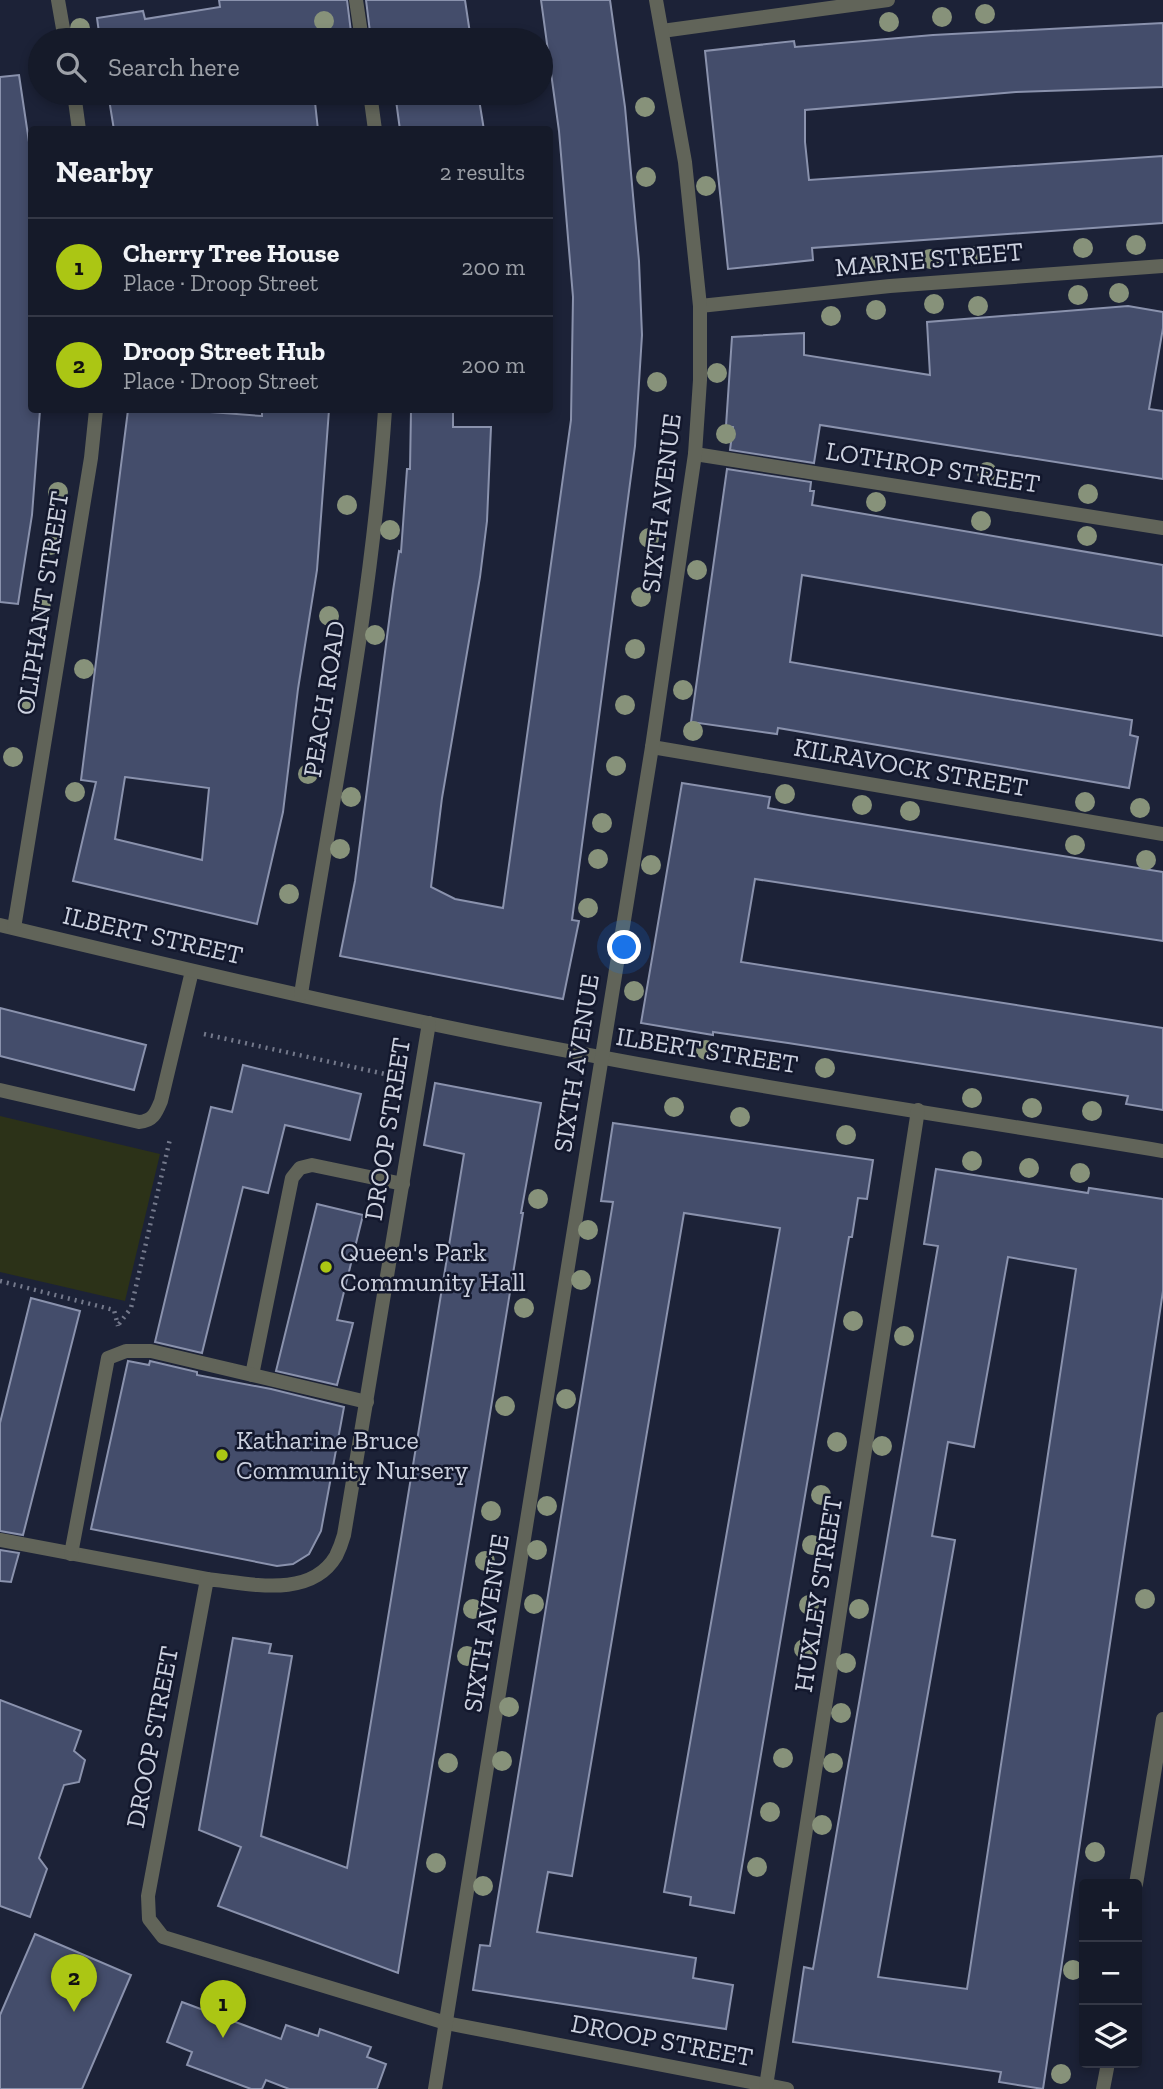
<!DOCTYPE html>
<html lang="en">
<head>
<meta charset="utf-8">
<style>
	:root { --surface:#151a29; --page:#222735; --text:#f1f3f6; --muted:#9da1a8; --line:#343846; --accent:#abc614 }
	body { margin:0; font-family:"Zilla Slab",serif; background:var(--page); color:var(--text) }
	.controls { position:absolute; right:21px; bottom:21px; display:grid; overflow:hidden; border-radius:7px; box-shadow:0 4px 10px #0003 }
	.controls button { width:63px; height:63px; display:grid; place-items:center; padding:0; border:0; border-bottom:2px solid var(--line); background:var(--surface); color:var(--text); font:35px sans-serif }
	.you { position:absolute; left:625px; top:948px; width:24px; height:24px; margin:-18px; border:5px solid #fff; border-radius:50%; background:#1a73e8; box-shadow:0 0 0 10px #1a73e833 }
	.badge { display:grid; place-items:center; width:46px; height:46px; border-radius:50%; background:var(--accent); color:#111; font-size:23px; font-weight:700 }
	.pin { position:absolute; translate:-50% -58px; filter:drop-shadow(0 2px 4px #0008) }
	.pin::after { content:''; position:absolute; top:37px; width:24px; height:21px; background:inherit; clip-path:polygon(0 0,100% 0,50% 100%) }
	.list { margin:0; padding:0; list-style:none }
	h2 { display:flex; justify-content:space-between; align-items:center; height:91px; margin:0; padding:0 28px; font-size:30px }
	h2 small { font-size:23px; font-weight:400; color:var(--muted) }
	.list li { display:grid; grid-template-columns:46px 1fr auto; gap:21px; align-items:center; box-sizing:border-box; height:98px; padding:0 28px; border-top:2px solid var(--line) }
	.list b { display:block; font-size:26px; white-space:nowrap }
	.list p { margin:0; font-size:23px; white-space:nowrap; color:var(--muted) }
	.list em { font-size:23px; font-style:normal; color:var(--muted) }
	.icon { flex:none; width:38px; height:38px; fill:none; stroke:currentColor; stroke-width:2; stroke-linecap:round; stroke-linejoin:round }
	.map { position:relative; flex:none; width:1163px; height:2089px; overflow:hidden }
	.search { position:absolute; background:var(--surface); box-shadow:0 4px 10px #0003; left:28px; top:28px; width:525px; height:77px; display:flex; align-items:center; gap:18px; box-sizing:border-box; padding:0 24px; border-radius:38px; color:var(--muted); font-size:26px }
	.panel { position:absolute; background:var(--surface); box-shadow:0 4px 10px #0003; left:28px; top:126px; width:525px; height:287px; border-radius:7px }
	.map>svg:first-child { display:block }
	.green { fill:#2c3218 }
	.building { fill:#444d6b; stroke:#8a92ad; stroke-width:2; fill-rule:evenodd }
	.lines { fill:none; stroke-linecap:round; stroke-linejoin:round }
	.path { stroke:#74798b; stroke-width:4.5; stroke-dasharray:2 5; stroke-linecap:butt }
	.lane { stroke:#616459; stroke-width:14 }
	.street { stroke:#616459; stroke-width:14 }
	.tree { fill:#87927a }
	.poi-dot { fill:#abc614; stroke:#13182d; stroke-width:2.5 }
	.labels { text-anchor:middle; dominant-baseline:central; stroke-width:5; stroke-linejoin:round; paint-order:stroke }
	.street-label { font-size:26px; fill:#ccd1df; stroke:#13182d }
	.poi-label { font-size:26px; fill:#ccd1df; stroke:#13182d; text-anchor:start }
</style>
</head>
<body>
<div class="map">
<svg width="1163" height="2089" viewBox="0 0 1163 2089">
	<rect width="100%" height="100%" fill="#1c2237"/>
	<path class="green" d="M0,1116L160,1154L125,1301L0,1272Z"/>
	<g class="building">
		<path d="M219,0H347L352,40H100L97,18L143,11L145,19L220,7Z"/>
		<path d="M366,0H465L471,40H371Z"/>
		<path d="M541,0H610L625,107L639,261L642,335L635,446L572,920L579,921L563,999L340,956L355,881L393,591L399,551L401,552L407,469H410L411,410H453V427H491L487,521L480,577L442,798L431,887L455,899L503,908L571,420L573,297L559,131Z"/>
		<path d="M1163,23V87L1016,92L805,110V142L809,180L1163,156V223L812,248L813,260L728,269L705,51L794,41L795,47L933,35Z"/>
		<path d="M19,75L29,142H32V410H40L32,515L18,604L0,602V77Z"/>
		<path d="M108,93H314L318,130H114Z"/>
		<path d="M395,93H478L484,130H400Z"/>
		<path d="M1128,306L1163,312V328L1149,409L1163,411V479L820,425L814,463L730,450L733,427L726,426L732,337L804,333V355L930,375L927,322Z"/>
		<path d="M128,410H184L262,416V410H329L317,570L298,689L283,812L257,924L73,881L96,782L81,780ZM125,777L209,788L202,860L115,839Z"/>
		<path d="M727,469L811,482L810,491H814L812,505L1163,565V636L802,575L790,662L1132,720L1130,735L1138,737L1129,788L778,728L777,734L691,722Z"/>
		<path d="M682,783L770,797L768,808L808,815L1163,872V941L755,879L741,962L1163,1028V1110L1126,1104L1128,1096L788,1043L713,1032V1035L641,1023Z"/>
		<path d="M0,1008L146,1045L134,1090L0,1056Z"/>
		<path d="M243,1065L361,1094L350,1140L285,1125L268,1193L243,1187L202,1353L155,1342L211,1107L232,1112Z"/>
		<path d="M435,1083L541,1103L521,1213H523L398,1973L218,1906L241,1847L199,1830L233,1638L271,1644L269,1653L292,1656L261,1836L347,1868L464,1154L424,1145Z"/>
		<path d="M613,1123L873,1160L867,1199L858,1198L852,1237H849L734,1913L690,1905L691,1897L664,1892L780,1228L684,1213L572,1876L548,1872L537,1932L696,1958L693,1978L733,1985L726,2029L473,1990L480,1945L490,1946L613,1202L601,1201Z"/>
		<path d="M936,1169L1088,1193L1089,1188L1163,1199V1291L1043,2089L999,2082L1001,2072L793,2042L804,1967L813,1969L938,1246L924,1244ZM1008,1257L1076,1269L967,1989L878,1977L955,1540L932,1536L948,1442L974,1447Z"/>
		<path d="M317,1204L363,1215L337,1320L353,1323L337,1385L276,1371Z"/>
		<path d="M31,1298L80,1311L23,1535L0,1531V1423Z"/>
		<path d="M128,1361L149,1365L150,1361L197,1372V1375L271,1389L344,1407L321,1531L309,1554L293,1564L277,1566L91,1529Z"/>
		<path d="M0,1550L19,1553L11,1582L0,1581Z"/>
		<path d="M0,1700L81,1731L74,1751L85,1760L79,1782L64,1785L39,1858L47,1869L30,1917L0,1906Z"/>
		<path d="M35,1934L131,1975L82,2089H0V2015Z"/>
		<path d="M182,2002L281,2039L286,2025L318,2036L320,2029L371,2047L367,2057L386,2064L377,2089H289L266,2080L262,2089H251L187,2065L192,2052L167,2042Z"/>
	</g>
	<g class="lines">
		<g class="path">
			<path d="M204,1034L394,1076"/>
			<path d="M0,1281L114,1310L118,1326"/>
			<path d="M119,1324L131,1308L170,1139"/>
		</g>
		<g class="lane">
			<path d="M0,1090L139,1122C153,1121 156,1113 161,1101L192,971"/>
			<path d="M252,1375L292,1178L300,1168L312,1165L403,1184"/>
			<path d="M0,1540L207,1579"/>
			<path d="M71,1554L108,1358L126,1351H151L367,1402"/>
		</g>
		<g class="street">
			<path d="M58,0L65,40"/>
			<path d="M356,0L362,40"/>
			<path d="M662,31L888,0"/>
			<path d="M74,93L79,130"/>
			<path d="M370,93L375,130"/>
			<path d="M700,306L890,286L1163,266"/>
			<path d="M695,454L1163,528"/>
			<path d="M652,747L1163,834"/>
			<path d="M0,925C201,973 402,1021 605,1058C790,1093 977,1120 1163,1151"/>
			<path d="M14,928L91,458L96,410"/>
			<path d="M301,994C332,800 372,606 385,410"/>
			<path d="M429,1023L344,1535C342,1542 339,1550 336,1556C310,1600 248,1583 207,1579L148,1896L149,1919L163,1937L446,2023L787,2089"/>
			<path d="M1136,1884L1163,1719"/>
			<path d="M766,2086L918,1110"/>
			<path d="M435,2089L652,747L695,454L700,380V306L685,162L656,0"/>
			<path d="M1103,2089L1108,2063"/>
		</g>
	</g>
	<g class="tree">
		<circle cx="985" cy="14" r="10"/>
		<circle cx="942" cy="17" r="10"/>
		<circle cx="324" cy="21" r="10"/>
		<circle cx="889" cy="22" r="10"/>
		<circle cx="80" cy="28" r="10"/>
		<circle cx="645" cy="107" r="10"/>
		<circle cx="646" cy="177" r="10"/>
		<circle cx="706" cy="186" r="10"/>
		<circle cx="1136" cy="245" r="10"/>
		<circle cx="1083" cy="248" r="10"/>
		<circle cx="974" cy="256" r="10"/>
		<circle cx="930" cy="259" r="10"/>
		<circle cx="878" cy="264" r="10"/>
		<circle cx="1119" cy="293" r="10"/>
		<circle cx="1078" cy="295" r="10"/>
		<circle cx="934" cy="304" r="10"/>
		<circle cx="978" cy="306" r="10"/>
		<circle cx="876" cy="310" r="10"/>
		<circle cx="831" cy="316" r="10"/>
		<circle cx="717" cy="373" r="10"/>
		<circle cx="657" cy="382" r="10"/>
		<circle cx="726" cy="434" r="10"/>
		<circle cx="987" cy="472" r="10"/>
		<circle cx="58" cy="492" r="10"/>
		<circle cx="1088" cy="494" r="10"/>
		<circle cx="876" cy="502" r="10"/>
		<circle cx="347" cy="505" r="10"/>
		<circle cx="981" cy="521" r="10"/>
		<circle cx="390" cy="530" r="10"/>
		<circle cx="1087" cy="536" r="10"/>
		<circle cx="649" cy="538" r="10"/>
		<circle cx="51" cy="545" r="10"/>
		<circle cx="697" cy="570" r="10"/>
		<circle cx="641" cy="597" r="10"/>
		<circle cx="41" cy="607" r="10"/>
		<circle cx="329" cy="616" r="10"/>
		<circle cx="375" cy="635" r="10"/>
		<circle cx="635" cy="649" r="10"/>
		<circle cx="84" cy="669" r="10"/>
		<circle cx="683" cy="690" r="10"/>
		<circle cx="625" cy="705" r="10"/>
		<circle cx="26" cy="706" r="10"/>
		<circle cx="693" cy="731" r="10"/>
		<circle cx="13" cy="757" r="10"/>
		<circle cx="616" cy="766" r="10"/>
		<circle cx="308" cy="774" r="10"/>
		<circle cx="75" cy="792" r="10"/>
		<circle cx="785" cy="794" r="10"/>
		<circle cx="351" cy="797" r="10"/>
		<circle cx="1085" cy="802" r="10"/>
		<circle cx="862" cy="805" r="10"/>
		<circle cx="1140" cy="808" r="10"/>
		<circle cx="910" cy="811" r="10"/>
		<circle cx="602" cy="823" r="10"/>
		<circle cx="1075" cy="845" r="10"/>
		<circle cx="340" cy="849" r="10"/>
		<circle cx="598" cy="859" r="10"/>
		<circle cx="1146" cy="860" r="10"/>
		<circle cx="651" cy="865" r="10"/>
		<circle cx="289" cy="894" r="10"/>
		<circle cx="588" cy="908" r="10"/>
		<circle cx="634" cy="991" r="10"/>
		<circle cx="706" cy="1050" r="10"/>
		<circle cx="770" cy="1060" r="10"/>
		<circle cx="825" cy="1068" r="10"/>
		<circle cx="972" cy="1098" r="10"/>
		<circle cx="674" cy="1107" r="10"/>
		<circle cx="1032" cy="1108" r="10"/>
		<circle cx="1092" cy="1111" r="10"/>
		<circle cx="740" cy="1117" r="10"/>
		<circle cx="846" cy="1135" r="10"/>
		<circle cx="972" cy="1161" r="10"/>
		<circle cx="1029" cy="1168" r="10"/>
		<circle cx="1080" cy="1173" r="10"/>
		<circle cx="538" cy="1199" r="10"/>
		<circle cx="588" cy="1230" r="10"/>
		<circle cx="581" cy="1280" r="10"/>
		<circle cx="524" cy="1308" r="10"/>
		<circle cx="853" cy="1321" r="10"/>
		<circle cx="904" cy="1336" r="10"/>
		<circle cx="566" cy="1399" r="10"/>
		<circle cx="505" cy="1406" r="10"/>
		<circle cx="837" cy="1442" r="10"/>
		<circle cx="882" cy="1446" r="10"/>
		<circle cx="821" cy="1495" r="10"/>
		<circle cx="547" cy="1506" r="10"/>
		<circle cx="491" cy="1511" r="10"/>
		<circle cx="812" cy="1545" r="10"/>
		<circle cx="537" cy="1550" r="10"/>
		<circle cx="485" cy="1561" r="10"/>
		<circle cx="1145" cy="1599" r="10"/>
		<circle cx="534" cy="1604" r="10"/>
		<circle cx="809" cy="1605" r="10"/>
		<circle cx="473" cy="1609" r="10"/>
		<circle cx="859" cy="1609" r="10"/>
		<circle cx="804" cy="1649" r="10"/>
		<circle cx="467" cy="1656" r="10"/>
		<circle cx="846" cy="1663" r="10"/>
		<circle cx="509" cy="1707" r="10"/>
		<circle cx="841" cy="1713" r="10"/>
		<circle cx="783" cy="1758" r="10"/>
		<circle cx="502" cy="1761" r="10"/>
		<circle cx="448" cy="1763" r="10"/>
		<circle cx="833" cy="1763" r="10"/>
		<circle cx="770" cy="1812" r="10"/>
		<circle cx="822" cy="1825" r="10"/>
		<circle cx="1095" cy="1852" r="10"/>
		<circle cx="436" cy="1863" r="10"/>
		<circle cx="757" cy="1867" r="10"/>
		<circle cx="483" cy="1886" r="10"/>
		<circle cx="1073" cy="1970" r="10"/>
		<circle cx="1061" cy="2074" r="10"/>
	</g>
	<g class="poi-dot">
		<circle cx="326" cy="1267" r="7"/>
		<circle cx="222" cy="1455" r="7"/>
	</g>
	<g class="labels">
		<g class="street-label">
			<text transform="translate(929 259) rotate(-5)">MARNE STREET</text>
			<text transform="translate(933 467) rotate(9)">LOTHROP STREET</text>
			<text transform="translate(661 503) rotate(-83)">SIXTH AVENUE</text>
			<text transform="translate(42 603) rotate(-81)">OLIPHANT STREET</text>
			<text transform="translate(324 699) rotate(-81)">PEACH ROAD</text>
			<text transform="translate(911 767) rotate(10)">KILRAVOCK STREET</text>
			<text transform="translate(153 935) rotate(13)">ILBERT STREET</text>
			<text transform="translate(707 1050) rotate(9)">ILBERT STREET</text>
			<text transform="translate(576 1063) rotate(-81)">SIXTH AVENUE</text>
			<text transform="translate(387 1129) rotate(-81)">DROOP STREET</text>
			<text transform="translate(818 1594) rotate(-81)">HUXLEY STREET</text>
			<text transform="translate(486 1623) rotate(-81)">SIXTH AVENUE</text>
			<text transform="translate(152 1737) rotate(-79)">DROOP STREET</text>
			<text transform="translate(662 2040) rotate(11)">DROOP STREET</text>
		</g>
		<g class="poi-label">
			<text x="340" y="1252">Queen's Park<tspan x="340" dy="30">Community Hall</tspan></text>
			<text x="236" y="1440">Katharine Bruce<tspan x="236" dy="30">Community Nursery</tspan></text>
		</g>
	</g>
</svg>
<div class="controls">
<button>+</button>
<button>−</button>
<button><svg class="icon" aria-label="layers" viewBox="0 0 24 24"><path d="M12 4l9 5-9 5-9-5zM3 14l9 5 9-5"/></svg></button>
</div>
<div class="you"></div>
<div class="pin badge" style="left:223px;top:2038px">1</div>
<div class="pin badge" style="left:74px;top:2012px">2</div>
<div class="search"><svg class="icon" aria-label="search" viewBox="0 0 24 24"><circle cx="10" cy="10" r="6"/><path d="M15 15l6 6"/></svg>Search here</div>
<section class="panel">
<h2>Nearby<small>2 results</small></h2>
<ul class="list">
<li><span class="badge">1</span><div><b>Cherry Tree House</b><p>Place · Droop Street</p></div><em>200 m</em></li>
<li><span class="badge">2</span><div><b>Droop Street Hub</b><p>Place · Droop Street</p></div><em>200 m</em></li>
</ul>
</section>
</div>
</body>
</html>
